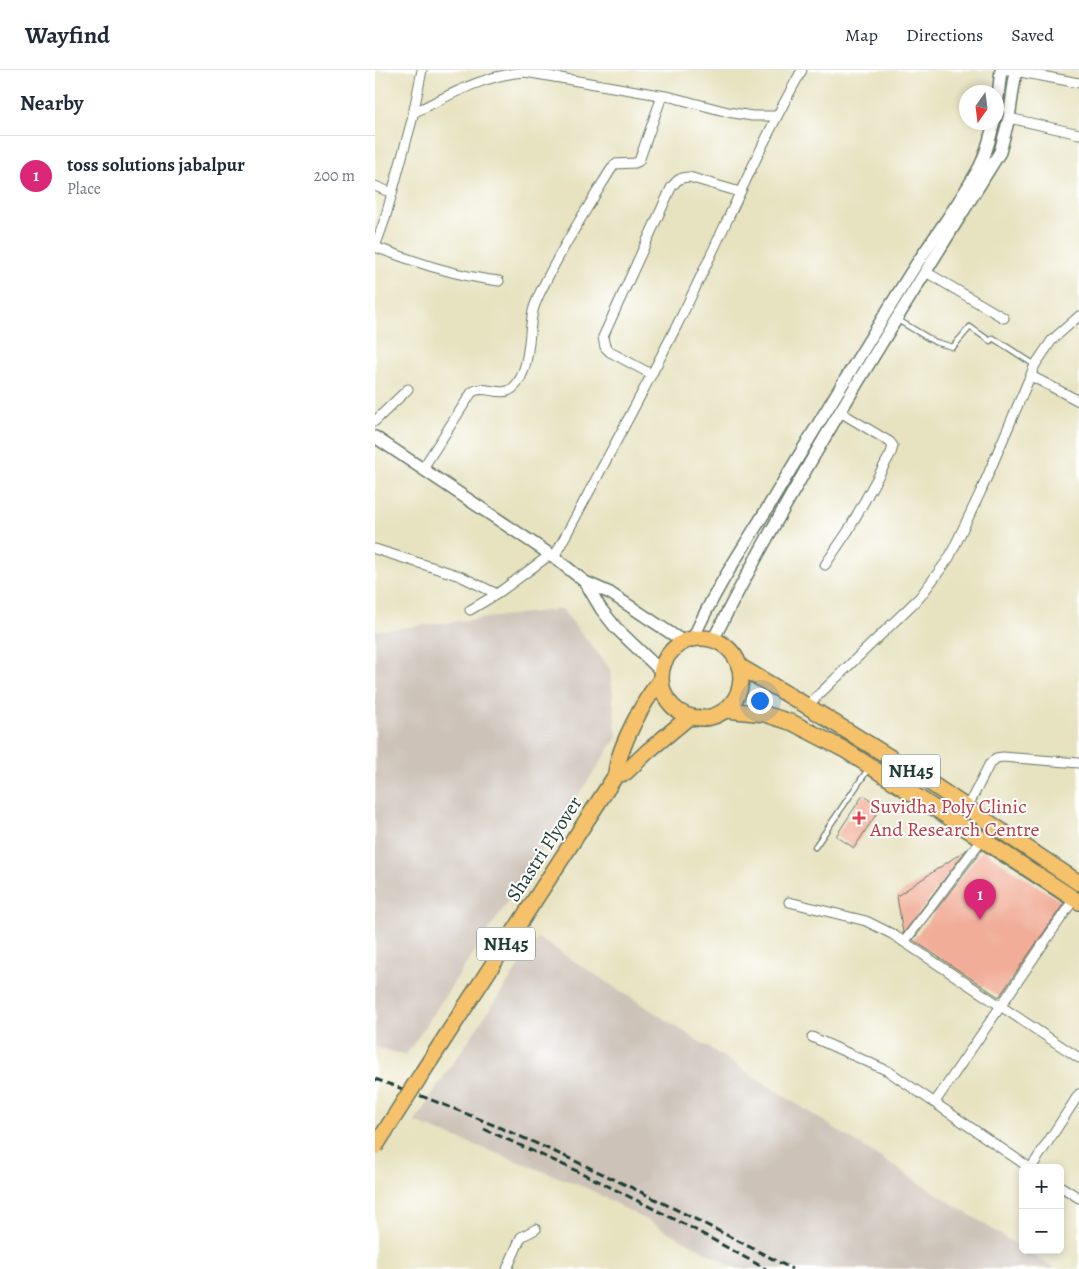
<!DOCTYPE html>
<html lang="en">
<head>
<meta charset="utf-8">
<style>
	:root { --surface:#fff; --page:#f2f2f3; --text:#1f2937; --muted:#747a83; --line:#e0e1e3; --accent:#db2777 }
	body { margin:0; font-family:Alegreya,serif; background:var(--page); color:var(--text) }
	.controls { position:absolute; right:15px; bottom:15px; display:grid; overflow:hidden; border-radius:8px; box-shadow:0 2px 8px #0003 }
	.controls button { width:45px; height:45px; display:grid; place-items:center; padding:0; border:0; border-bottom:1px solid var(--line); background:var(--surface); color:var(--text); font:25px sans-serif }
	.compass { position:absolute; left:584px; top:15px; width:45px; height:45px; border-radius:50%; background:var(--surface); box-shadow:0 2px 8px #0003; rotate:194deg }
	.you { position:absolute; left:384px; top:630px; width:18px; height:18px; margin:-12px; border:4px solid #fff; border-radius:50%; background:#1a73e8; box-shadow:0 0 0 8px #1a73e833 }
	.badge { display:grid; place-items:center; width:32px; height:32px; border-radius:50%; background:var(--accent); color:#fff; font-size:16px; font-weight:700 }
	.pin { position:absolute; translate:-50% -41px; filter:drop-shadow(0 1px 2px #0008) }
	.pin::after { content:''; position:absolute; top:26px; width:18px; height:15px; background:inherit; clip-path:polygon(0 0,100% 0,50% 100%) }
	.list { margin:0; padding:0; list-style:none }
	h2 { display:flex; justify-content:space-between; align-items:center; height:65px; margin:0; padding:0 20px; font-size:21px }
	h2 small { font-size:16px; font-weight:400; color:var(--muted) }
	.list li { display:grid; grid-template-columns:32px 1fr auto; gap:15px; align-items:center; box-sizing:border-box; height:80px; padding:0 20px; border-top:1px solid var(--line) }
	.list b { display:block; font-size:19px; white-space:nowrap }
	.list p { margin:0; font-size:16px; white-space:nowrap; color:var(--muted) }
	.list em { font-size:16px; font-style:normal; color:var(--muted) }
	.map { position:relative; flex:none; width:704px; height:1199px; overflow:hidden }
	header { display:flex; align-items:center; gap:30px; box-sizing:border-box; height:70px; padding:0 25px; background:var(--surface); border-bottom:1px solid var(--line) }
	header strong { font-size:24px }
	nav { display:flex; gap:28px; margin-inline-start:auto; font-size:18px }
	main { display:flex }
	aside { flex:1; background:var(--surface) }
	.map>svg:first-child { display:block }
	.industrial { fill:#ccc2b8 }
	.building { fill:#f1ad98 }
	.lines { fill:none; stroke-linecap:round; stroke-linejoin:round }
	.service-casing { stroke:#657765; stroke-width:7 }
	.minor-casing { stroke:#657765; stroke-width:11 }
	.tertiary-casing { stroke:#657765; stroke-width:14 }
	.trunk-casing { stroke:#657765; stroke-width:18 }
	.service { stroke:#fff; stroke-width:4.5 }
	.minor { stroke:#fff; stroke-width:9 }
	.tertiary { stroke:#fff; stroke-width:11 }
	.trunk { stroke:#f5c16b; stroke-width:15 }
	.rail { stroke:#1f3d34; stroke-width:3; stroke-dasharray:8 4; stroke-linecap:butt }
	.trunk-bridge-casing { stroke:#657765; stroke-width:18; stroke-linecap:butt }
	.trunk-bridge { stroke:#f5c16b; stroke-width:15 }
	.health-dot { fill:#e0444e; stroke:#fff; stroke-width:2 }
	.labels { text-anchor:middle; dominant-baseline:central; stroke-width:4; stroke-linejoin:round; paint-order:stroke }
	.shield { fill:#fff; stroke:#627771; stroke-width:1 }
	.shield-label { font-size:19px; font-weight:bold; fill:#1f3d34 }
	.health-label { font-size:20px; fill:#be3a42; stroke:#fff; text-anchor:start }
	.street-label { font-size:20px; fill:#1f3d34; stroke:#fff }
</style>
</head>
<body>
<header>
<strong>Wayfind</strong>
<nav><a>Map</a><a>Directions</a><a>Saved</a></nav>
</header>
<main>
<aside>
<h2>Nearby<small></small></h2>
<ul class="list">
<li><span class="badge">1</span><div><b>toss solutions jabalpur</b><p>Place</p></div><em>200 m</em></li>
</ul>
</aside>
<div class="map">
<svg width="704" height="1199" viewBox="0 0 704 1199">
	<rect width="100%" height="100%" fill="#fff"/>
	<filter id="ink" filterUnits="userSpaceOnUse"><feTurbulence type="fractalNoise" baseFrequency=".02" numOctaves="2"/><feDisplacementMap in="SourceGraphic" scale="10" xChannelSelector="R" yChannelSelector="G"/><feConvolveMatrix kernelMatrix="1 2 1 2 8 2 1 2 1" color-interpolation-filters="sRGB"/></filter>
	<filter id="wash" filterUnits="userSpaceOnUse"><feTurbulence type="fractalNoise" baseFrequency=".0096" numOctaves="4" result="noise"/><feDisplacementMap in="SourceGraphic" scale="20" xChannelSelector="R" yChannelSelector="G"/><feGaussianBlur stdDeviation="1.12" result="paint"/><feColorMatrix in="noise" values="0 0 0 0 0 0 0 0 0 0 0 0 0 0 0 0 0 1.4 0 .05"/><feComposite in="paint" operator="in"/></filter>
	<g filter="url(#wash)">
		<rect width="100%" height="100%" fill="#e7e2c0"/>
		<g class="industrial">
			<path d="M187,539L235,599L242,667L31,985L0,977V561Z"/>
			<path d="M163,868L648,1179V1180H650L680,1199H362L214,1119L40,1052L66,1011Z"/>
		</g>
		<g id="blocks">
			<g class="building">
				<path d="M488,725L506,737L479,778L461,766Z"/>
				<path d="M592,779L528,864V863L522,826Z"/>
				<path d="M607,780L689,833L624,927L538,870Z"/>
			</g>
		</g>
	</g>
	<g filter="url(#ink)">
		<use href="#blocks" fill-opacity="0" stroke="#657765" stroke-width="1"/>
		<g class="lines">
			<defs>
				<g id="service">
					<path d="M523,250L560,272L578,277L595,257L615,271L618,268L660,295"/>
					<path d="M440,777L494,698"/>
				</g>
				<g id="minor">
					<path d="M626,1H640L704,13"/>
					<path d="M38,43C75,25 108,5 150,2L296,27L353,42L377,46H401"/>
					<path d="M634,48L704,64"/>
					<path d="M0,116L17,123"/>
					<path d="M0,177L10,149L37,50L47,0"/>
					<path d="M0,177C41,192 80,206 124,211"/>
					<path d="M551,202L629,248"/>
					<path d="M276,304L235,282L230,277L228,267L296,118C301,111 305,107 314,107L365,122"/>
					<path d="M656,306L704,331"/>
					<path d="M0,351L33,319"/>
					<path d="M48,398L97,322C110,314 126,328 138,318C156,302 153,263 158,241C161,228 169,215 175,203C193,168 214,135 235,101L240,94L260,93L264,91L287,26"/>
					<path d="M0,479L85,506L122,524"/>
					<path d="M179,487C220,411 261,336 300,259C344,173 380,83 427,0"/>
					<path d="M450,495L473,461L516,383L518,376L515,372L465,342"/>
					<path d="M95,540L122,524L176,484"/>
					<path d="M432,636L545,527L574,488L606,421L660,295L677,270L704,246"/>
					<path d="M592,738L614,695L621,688L628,687L704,693"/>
					<path d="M414,832L491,851L517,864L704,988"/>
					<path d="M529,872L607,769"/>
					<path d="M437,967L513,1001L655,1098"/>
					<path d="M560,1032L699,829"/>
					<path d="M656,1098L704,1024"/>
					<path d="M685,1116L704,1128"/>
					<path d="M132,1199L146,1167L161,1159"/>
				</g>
				<g id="tertiary">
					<path d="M622,34L626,0"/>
					<path d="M0,367L179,487L210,512L235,523L309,572"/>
					<path d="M210,512L226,539L241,558L286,601"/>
					<path d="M318,569C338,522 368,478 395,434C441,357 488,280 535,204C558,168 585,133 605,96C612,82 615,67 619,52"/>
					<path d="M338,570C423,402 526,242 625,82L634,48L641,0"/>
				</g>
				<g id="trunk">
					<circle cx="326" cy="608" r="40"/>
					<path d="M364,596L432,636L545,706L704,813"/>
					<path d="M351,640L390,644L418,653L470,680L704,832"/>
					<path d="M241,705C242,680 269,630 285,611"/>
					<path d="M241,705L250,703L273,681L314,647"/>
					<path d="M49,1000L241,705"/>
				</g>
			</defs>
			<use href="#service" class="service-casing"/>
			<use href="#minor" class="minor-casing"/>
			<use href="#tertiary" class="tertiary-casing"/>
			<use href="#trunk" class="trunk-casing"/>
			<use href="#service" class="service"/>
			<use href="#minor" class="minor"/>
			<use href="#tertiary" class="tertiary"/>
			<use href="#trunk" class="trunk"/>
			<g class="rail">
				<path d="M0,1009C144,1060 282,1128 417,1199"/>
				<path d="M109,1059L213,1106L315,1157L391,1199"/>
			</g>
			<defs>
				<path id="trunk-bridge" d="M0,1077L49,1000"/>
			</defs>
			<use href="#trunk-bridge" class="trunk-bridge-casing"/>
			<use href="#trunk-bridge" class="trunk-bridge"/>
		</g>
	</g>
	<path class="health-dot" d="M481.5 740.5h5v5h5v5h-5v5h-5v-5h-5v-5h5z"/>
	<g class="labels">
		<g class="shield">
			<rect x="507" y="684.5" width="58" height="33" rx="4"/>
			<rect x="102" y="857.5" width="58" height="33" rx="4"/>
		</g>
		<g class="shield-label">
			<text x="536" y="701">NH45</text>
			<text x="131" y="874">NH45</text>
		</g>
		<g class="health-label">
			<text x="495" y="736">Suvidha Poly Clinic<tspan x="495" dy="23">And Research Centre</tspan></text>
		</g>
		<g class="street-label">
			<text transform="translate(169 779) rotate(-57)">Shastri Flyover</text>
		</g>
	</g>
</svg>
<div class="controls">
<button>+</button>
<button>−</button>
</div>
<svg class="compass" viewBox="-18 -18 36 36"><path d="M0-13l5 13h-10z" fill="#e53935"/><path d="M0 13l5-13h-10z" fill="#747a83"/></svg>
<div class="you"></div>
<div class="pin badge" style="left:605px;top:850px">1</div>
</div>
</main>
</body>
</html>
